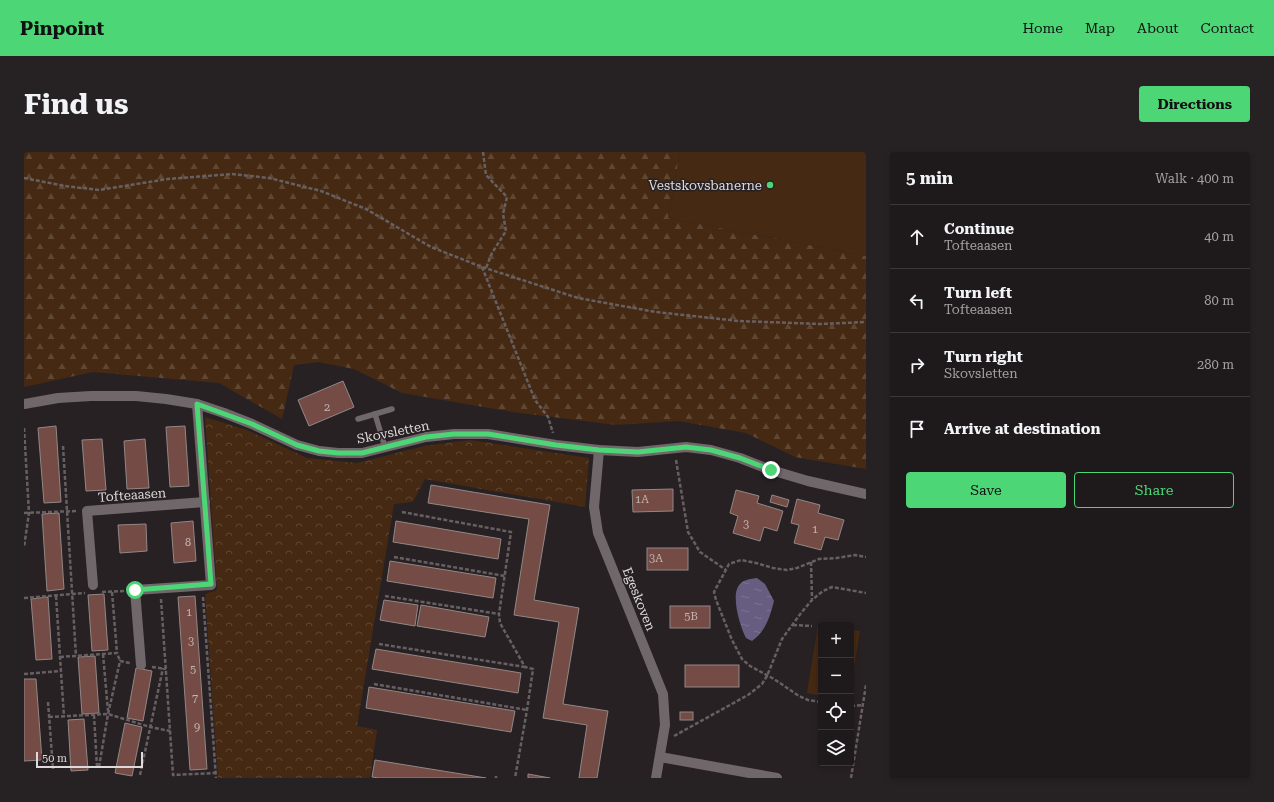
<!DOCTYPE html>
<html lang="en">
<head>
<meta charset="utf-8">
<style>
	:root { --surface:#1e191b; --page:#262224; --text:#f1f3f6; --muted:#a1a0a3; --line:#3c383a; --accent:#4cd676 }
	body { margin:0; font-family:"Roboto Serif",serif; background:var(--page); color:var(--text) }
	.controls { position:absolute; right:12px; bottom:12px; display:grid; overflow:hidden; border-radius:4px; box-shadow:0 2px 6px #0003 }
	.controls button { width:36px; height:36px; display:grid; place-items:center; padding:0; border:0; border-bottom:1px solid var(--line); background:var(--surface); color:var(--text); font:20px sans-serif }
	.scale { position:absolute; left:12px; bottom:10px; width:107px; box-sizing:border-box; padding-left:4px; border:2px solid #ded9da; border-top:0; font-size:11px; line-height:14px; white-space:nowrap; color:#ded9da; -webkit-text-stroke:3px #282124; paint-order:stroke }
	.stop { position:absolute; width:12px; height:12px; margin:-9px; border:3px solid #4cd676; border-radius:50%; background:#fff }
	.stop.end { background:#4cd676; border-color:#fff; box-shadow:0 1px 4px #0008 }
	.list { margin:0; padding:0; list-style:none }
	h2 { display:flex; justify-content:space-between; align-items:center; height:52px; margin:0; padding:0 16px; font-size:17px }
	h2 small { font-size:13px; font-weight:400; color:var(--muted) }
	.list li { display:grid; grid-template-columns:26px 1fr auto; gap:12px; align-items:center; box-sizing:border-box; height:64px; padding:0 16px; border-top:1px solid var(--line) }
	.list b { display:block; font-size:15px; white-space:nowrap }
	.list p { margin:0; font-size:13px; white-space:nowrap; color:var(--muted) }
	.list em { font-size:13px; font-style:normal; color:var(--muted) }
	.actions { display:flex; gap:8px; padding:12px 16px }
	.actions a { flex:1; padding:9px 0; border:1px solid var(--accent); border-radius:4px; text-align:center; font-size:14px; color:var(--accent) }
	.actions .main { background:var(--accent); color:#111 }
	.icon { flex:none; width:22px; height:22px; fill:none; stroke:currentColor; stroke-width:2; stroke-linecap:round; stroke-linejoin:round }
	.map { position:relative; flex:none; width:842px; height:626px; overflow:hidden; border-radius:4px }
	header { display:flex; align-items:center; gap:24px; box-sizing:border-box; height:56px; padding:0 20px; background:var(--accent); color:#111 }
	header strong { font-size:19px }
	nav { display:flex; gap:22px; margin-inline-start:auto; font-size:14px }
	.intro { display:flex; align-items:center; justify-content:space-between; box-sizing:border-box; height:96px; padding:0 24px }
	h1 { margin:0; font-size:28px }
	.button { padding:10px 18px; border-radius:4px; background:var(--accent); color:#111; font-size:14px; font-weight:700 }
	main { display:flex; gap:24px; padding:0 24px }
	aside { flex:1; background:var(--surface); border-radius:4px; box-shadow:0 2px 6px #0003 }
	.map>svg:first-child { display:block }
	.grass { fill:#452912 }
	.forest { fill:url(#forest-firs) }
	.park { fill:url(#park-crowns) }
	.water { fill:url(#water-ripples) }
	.building { fill:#744b45; stroke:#918886 }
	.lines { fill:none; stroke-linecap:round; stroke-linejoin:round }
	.path { stroke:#676063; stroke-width:2.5; stroke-dasharray:4 2; stroke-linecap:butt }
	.service { stroke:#70676a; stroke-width:5.5 }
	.minor { stroke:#70676a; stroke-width:10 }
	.route { stroke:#4cd676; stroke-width:5 }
	.poi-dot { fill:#4cd676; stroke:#282124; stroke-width:1.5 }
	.labels { text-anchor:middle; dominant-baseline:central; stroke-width:3; stroke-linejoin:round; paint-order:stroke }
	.number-label { font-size:11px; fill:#c4b6b5 }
	.poi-label { font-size:13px; fill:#ded9da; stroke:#282124; text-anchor:end }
	.street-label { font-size:13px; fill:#ded9da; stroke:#282124 }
</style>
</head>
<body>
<header>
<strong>Pinpoint</strong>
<nav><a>Home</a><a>Map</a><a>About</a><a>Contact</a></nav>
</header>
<div class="intro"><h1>Find us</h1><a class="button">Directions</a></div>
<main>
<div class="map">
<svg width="842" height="626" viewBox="0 0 842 626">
	<defs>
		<pattern id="forest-firs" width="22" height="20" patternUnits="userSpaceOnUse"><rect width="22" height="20" fill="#452912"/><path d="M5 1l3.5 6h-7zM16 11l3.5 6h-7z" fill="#5f4734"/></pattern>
		<pattern id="park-crowns" width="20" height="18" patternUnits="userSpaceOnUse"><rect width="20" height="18" fill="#452912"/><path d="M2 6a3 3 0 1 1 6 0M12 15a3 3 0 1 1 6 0" fill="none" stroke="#5f4734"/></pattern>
		<pattern id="water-ripples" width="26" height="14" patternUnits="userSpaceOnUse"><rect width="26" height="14" fill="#675d81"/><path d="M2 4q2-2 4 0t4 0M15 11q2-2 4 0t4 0" fill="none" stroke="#7c7492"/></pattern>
	</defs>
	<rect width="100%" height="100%" fill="#282124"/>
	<g class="grass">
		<path d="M656,0H842V104L644,66Z"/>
		<path d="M794,472L798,473H797V544L783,541Z"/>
		<path d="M827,478L836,479L827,535Z"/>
	</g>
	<path class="forest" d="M0,0H656L644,66L842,104V317L771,305L722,281L655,269L592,273L489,260L378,241L330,217L294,210L270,213L258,267L195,231L69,220L0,235Z"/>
	<path class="park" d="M181,265L223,278L283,306L333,311L400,294L446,288L565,306L561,355L401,327L389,350L370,352L333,574L353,578L346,626H194L181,442L193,438Z"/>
	<path class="water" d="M733,426L741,432L750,449C746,464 742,479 728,489L722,486C716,475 706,442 716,432C721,427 727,427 733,426Z"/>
	<g class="building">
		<path d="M319,229L330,255L285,274L274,248Z"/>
		<path d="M32,274L37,350L20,351L14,276Z"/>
		<path d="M161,274L165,334L146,335L142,275Z"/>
		<path d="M78,287L82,338L62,339L58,288Z"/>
		<path d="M121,287L125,336L103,337L100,289Z"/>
		<path d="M407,333L526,353L510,448L555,456L539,552L584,559L573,626H555L563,573L519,566L535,470L490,463L505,367L404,351Z"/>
		<path d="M649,337V359L609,360L608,338Z"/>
		<path d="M712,338L735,344L733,351L759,359L753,379L740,375L736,389L709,381L714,364L706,361Z"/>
		<path d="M748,343L765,348L763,355L746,350Z"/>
		<path d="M773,347L796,353L794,361L820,368L814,388L801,385L797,398L770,391L775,373L767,371Z"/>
		<path d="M35,361L40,437L23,439L18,362Z"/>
		<path d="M169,369L172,409L150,411L147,371Z"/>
		<path d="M372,369L477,387L474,407L369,390Z"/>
		<path d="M122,372L123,399L96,401L94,373Z"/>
		<rect x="623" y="396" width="41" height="22"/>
		<path d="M366,409L472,426L469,446L363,429Z"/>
		<path d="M80,442L84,498L68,499L64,443Z"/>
		<path d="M171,444L183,617L166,618L154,445Z"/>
		<path d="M24,445L28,507L12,508L7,447Z"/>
		<path d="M360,448L394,453L391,474L356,468Z"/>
		<path d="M397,453L465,465L461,485L393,474Z"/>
		<rect x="646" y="454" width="40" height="22"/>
		<path d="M352,497L497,521L494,541L348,517Z"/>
		<path d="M71,504L75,561L58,562L54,505Z"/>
		<rect x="661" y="513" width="54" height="22"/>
		<path d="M112,516L128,519L119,569L103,566Z"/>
		<path d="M0,527H12L18,608L0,609Z"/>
		<path d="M345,535L491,559L487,580L342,556Z"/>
		<rect x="656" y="560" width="13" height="8"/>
		<path d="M60,567L64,618L47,619L44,568Z"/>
		<path d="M101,571L118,575L108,624L91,621Z"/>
		<path d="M351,608L462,626H355L348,625Z"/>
		<path d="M504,622L526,626H504Z"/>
	</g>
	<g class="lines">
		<g class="path">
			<path d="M459,0L462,23L483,45L479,62L482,79L468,101L462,116"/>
			<path d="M0,26L41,34L75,38L144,27L208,22L245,26L297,39L342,57L407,95L458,115L554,146L632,160L715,169L797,172L842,170"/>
			<path d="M458,115L511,248L524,265L529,281"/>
			<path d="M0,276L5,361L0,395"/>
			<path d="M39,294L52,504"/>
			<path d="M652,308L664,380L676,400L702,418"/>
			<path d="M378,360L487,380L475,462L476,471L501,515L509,517L503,558L491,626"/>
			<path d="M0,361L52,359"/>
			<path d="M370,405L481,424"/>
			<path d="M787,410L788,447"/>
			<path d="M78,440L101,439"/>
			<path d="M88,440L93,501"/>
			<path d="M32,444L40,565"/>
			<path d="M361,444L475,462"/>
			<path d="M179,445L192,626"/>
			<path d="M0,446L61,441"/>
			<path d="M137,447L149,623L191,621"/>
			<path d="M769,473L788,474"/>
			<path d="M355,492L501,515"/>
			<path d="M79,502L84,559"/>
			<path d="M36,505L93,501L96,509"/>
			<path d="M128,515L142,517"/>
			<path d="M0,522L37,519"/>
			<path d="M350,532L503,558"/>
			<path d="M24,550L29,617"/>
			<path d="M797,550L784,548L775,544L750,527L726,514L718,507L708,488L692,448L690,440L705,412L717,408L732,411L749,416L763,418L773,416L795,407L813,406L831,403L842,405"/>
			<path d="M827,554L839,553"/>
			<path d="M70,563L73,615H75"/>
			<path d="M25,565L84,562L126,575L146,579"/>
			<path d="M650,584L724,543L738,532L743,524L758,487L777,461L788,448L799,439L808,435L842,441"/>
			<path d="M75,615L84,562L96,509L106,511"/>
			<path d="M116,623L139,516"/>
			<path d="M472,626V624"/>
			<path d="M827,626L842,533"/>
		</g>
		<g class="service">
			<path d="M334,267L351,262"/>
			<path d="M361,295L351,262L368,257"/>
		</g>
		<g class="minor">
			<path d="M0,252L34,246L67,244H112L142,247L173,252L200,261L228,272L273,293L295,299L314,301H338L402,285L430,282H464L532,293L575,298L614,300L662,295L687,298L716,306L747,318L784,329L842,342"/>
			<path d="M575,298L570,355L574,381L639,542L641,573L632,626"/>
			<path d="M69,433L63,359L181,350"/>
			<path d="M117,513L111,438L187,433L173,252"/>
			<path d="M636,605L753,626"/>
		</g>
	</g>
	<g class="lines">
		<path class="route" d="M111,438L187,432L173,252L228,272L273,293L295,299L314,301H338L402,285L430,282H464L532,293L575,298L614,300L662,295L687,298L716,306L747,318"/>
	</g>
	<circle class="poi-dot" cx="746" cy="33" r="4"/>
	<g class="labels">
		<g class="number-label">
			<text x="303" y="255">2</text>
			<text x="618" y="347">1A</text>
			<text x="722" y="372">3</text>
			<text x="791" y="377">1</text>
			<text x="164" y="390">8</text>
			<text x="632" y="406">3A</text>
			<text x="165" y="460">1</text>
			<text x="667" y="464">5B</text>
			<text x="167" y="489">3</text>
			<text x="169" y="517">5</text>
			<text x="171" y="546">7</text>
			<text x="173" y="575">9</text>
		</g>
		<g class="poi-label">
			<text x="738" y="33">Vestskovsbanerne</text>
		</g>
		<g class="street-label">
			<text transform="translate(369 280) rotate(-11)">Skovsletten</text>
			<text transform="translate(108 343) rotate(-4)">Tofteaasen</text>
			<text transform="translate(615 447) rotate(68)">Egeskoven</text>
		</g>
	</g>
</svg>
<div class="controls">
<button>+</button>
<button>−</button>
<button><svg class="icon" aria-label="locate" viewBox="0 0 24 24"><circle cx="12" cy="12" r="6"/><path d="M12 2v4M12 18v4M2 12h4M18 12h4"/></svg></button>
<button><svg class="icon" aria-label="layers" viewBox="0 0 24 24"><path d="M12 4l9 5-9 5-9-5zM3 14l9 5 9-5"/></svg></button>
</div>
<div class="scale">50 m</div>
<div class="stop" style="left:111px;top:438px"></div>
<div class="stop end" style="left:747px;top:318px"></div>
</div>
<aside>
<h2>5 min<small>Walk · 400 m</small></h2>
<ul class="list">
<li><svg class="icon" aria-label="ahead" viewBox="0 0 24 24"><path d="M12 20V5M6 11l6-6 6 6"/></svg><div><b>Continue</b><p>Tofteaasen</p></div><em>40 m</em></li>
<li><svg class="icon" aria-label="left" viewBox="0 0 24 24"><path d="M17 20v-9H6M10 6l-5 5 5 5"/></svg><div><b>Turn left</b><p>Tofteaasen</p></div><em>80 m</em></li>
<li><svg class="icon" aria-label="right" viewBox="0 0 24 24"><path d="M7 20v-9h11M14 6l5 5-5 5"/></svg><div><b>Turn right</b><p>Skovsletten</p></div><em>280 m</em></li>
<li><svg class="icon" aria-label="arrive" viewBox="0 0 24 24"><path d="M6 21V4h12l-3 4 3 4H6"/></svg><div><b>Arrive at destination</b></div></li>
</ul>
<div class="actions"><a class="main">Save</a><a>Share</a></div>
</aside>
</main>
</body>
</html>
